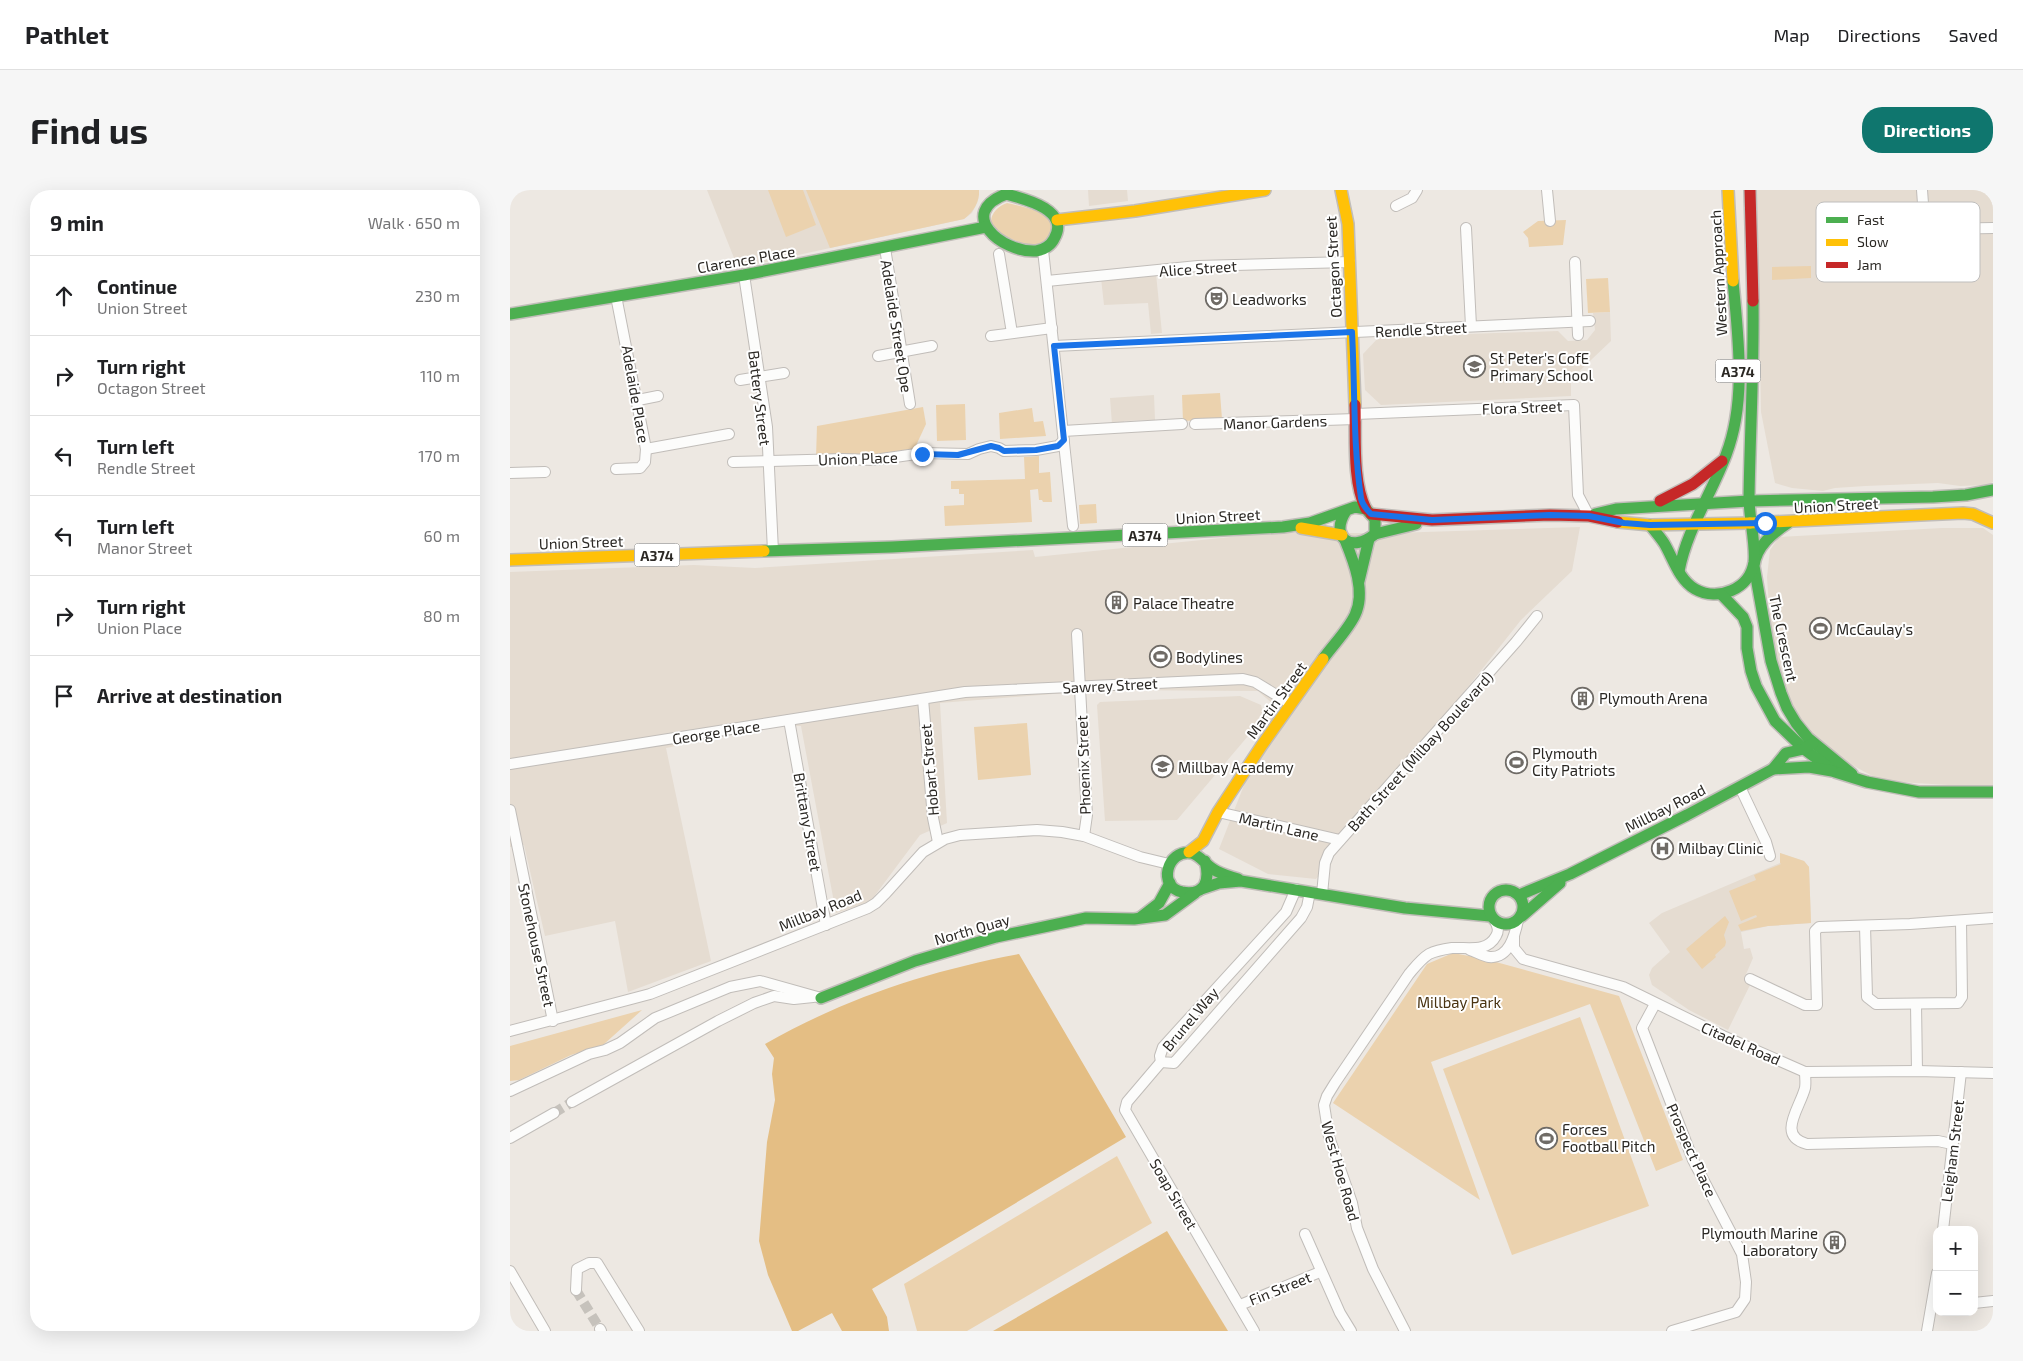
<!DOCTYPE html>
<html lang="en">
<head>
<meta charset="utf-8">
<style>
	:root { --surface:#fff; --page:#f6f6f6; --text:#202124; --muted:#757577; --line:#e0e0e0; --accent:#0f766e }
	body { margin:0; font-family:"Exo 2",sans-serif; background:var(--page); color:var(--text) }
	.controls { position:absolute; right:15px; bottom:15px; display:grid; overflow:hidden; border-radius:10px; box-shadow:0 5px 20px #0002 }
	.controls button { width:45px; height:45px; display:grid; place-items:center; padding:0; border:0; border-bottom:1px solid var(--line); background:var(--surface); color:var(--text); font:25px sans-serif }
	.stop { position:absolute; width:15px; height:15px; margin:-11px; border:4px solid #1a73e8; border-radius:50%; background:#fff }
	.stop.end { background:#1a73e8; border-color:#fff; box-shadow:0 1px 5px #0008 }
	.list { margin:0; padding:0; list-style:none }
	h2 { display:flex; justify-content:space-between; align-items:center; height:65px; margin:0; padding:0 20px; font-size:21px }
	h2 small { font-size:16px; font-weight:400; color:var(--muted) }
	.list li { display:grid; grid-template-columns:32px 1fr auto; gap:15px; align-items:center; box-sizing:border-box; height:80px; padding:0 20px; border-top:1px solid var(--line) }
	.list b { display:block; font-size:19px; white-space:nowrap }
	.list p { margin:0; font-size:16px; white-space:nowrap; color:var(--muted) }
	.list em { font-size:16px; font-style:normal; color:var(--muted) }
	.icon { flex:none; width:28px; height:28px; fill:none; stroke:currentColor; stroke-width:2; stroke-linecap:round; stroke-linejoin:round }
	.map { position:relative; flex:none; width:1483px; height:1141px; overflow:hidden; border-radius:20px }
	header { display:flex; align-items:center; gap:30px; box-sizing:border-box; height:70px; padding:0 25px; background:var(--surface); border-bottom:1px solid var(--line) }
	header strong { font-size:24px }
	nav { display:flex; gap:28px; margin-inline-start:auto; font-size:18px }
	.intro { display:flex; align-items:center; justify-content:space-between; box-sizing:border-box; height:120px; padding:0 30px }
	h1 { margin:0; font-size:35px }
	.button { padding:12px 22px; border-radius:20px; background:var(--accent); color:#fff; font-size:18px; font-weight:700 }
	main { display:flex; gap:30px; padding:0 30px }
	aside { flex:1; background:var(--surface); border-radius:20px; box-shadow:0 5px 20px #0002 }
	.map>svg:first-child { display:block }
	.built { fill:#e5dcd1 }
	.green { fill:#ebd2ae }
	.water { fill:#e4be84 }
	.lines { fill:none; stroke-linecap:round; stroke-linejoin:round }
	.street-tunnel { stroke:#c6c2bc; stroke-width:10; stroke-dasharray:10 5; stroke-linecap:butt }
	.street-casing { stroke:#c1bdb9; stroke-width:12 }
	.fast-casing { stroke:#c1bdb9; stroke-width:14 }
	.slow-casing { stroke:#c1bdb9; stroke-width:14 }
	.jam-casing { stroke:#c1bdb9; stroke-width:14 }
	.street { stroke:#fcfcfb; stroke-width:10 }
	.fast { stroke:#4caf50; stroke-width:11 }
	.slow { stroke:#ffc107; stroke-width:11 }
	.jam { stroke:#c62828; stroke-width:11 }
	.route { stroke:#1a73e8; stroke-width:6 }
	.labels { text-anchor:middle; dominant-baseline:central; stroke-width:4; stroke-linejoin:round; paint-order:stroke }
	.shield { fill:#fff; stroke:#6b6866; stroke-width:1 }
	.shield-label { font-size:14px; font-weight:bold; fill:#2b2824 }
	.street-label { font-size:15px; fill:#2b2824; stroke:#fff }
	.poi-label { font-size:15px; fill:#2b2824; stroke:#fff; text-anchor:start }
	.park-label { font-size:15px; fill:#4a3412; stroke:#fff }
	.key { fill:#fff; stroke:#bfbebd; stroke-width:1 }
	.key-label { font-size:14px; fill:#2b2824 }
</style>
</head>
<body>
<header>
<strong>Pathlet</strong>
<nav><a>Map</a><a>Directions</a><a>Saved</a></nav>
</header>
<div class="intro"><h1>Find us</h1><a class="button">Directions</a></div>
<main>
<aside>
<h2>9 min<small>Walk · 650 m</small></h2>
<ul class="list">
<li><svg class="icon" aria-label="ahead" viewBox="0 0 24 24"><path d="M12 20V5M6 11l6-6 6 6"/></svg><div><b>Continue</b><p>Union Street</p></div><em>230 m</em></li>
<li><svg class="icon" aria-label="right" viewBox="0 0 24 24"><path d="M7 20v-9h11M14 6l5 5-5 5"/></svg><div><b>Turn right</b><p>Octagon Street</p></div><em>110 m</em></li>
<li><svg class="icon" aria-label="left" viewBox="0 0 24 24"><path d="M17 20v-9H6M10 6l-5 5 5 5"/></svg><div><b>Turn left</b><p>Rendle Street</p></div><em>170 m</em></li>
<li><svg class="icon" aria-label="left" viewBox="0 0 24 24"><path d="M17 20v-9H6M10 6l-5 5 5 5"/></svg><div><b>Turn left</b><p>Manor Street</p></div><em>60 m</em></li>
<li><svg class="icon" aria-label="right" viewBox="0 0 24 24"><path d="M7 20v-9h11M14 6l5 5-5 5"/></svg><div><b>Turn right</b><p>Union Place</p></div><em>80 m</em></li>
<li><svg class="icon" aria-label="arrive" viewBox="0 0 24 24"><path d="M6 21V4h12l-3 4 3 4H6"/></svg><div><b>Arrive at destination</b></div></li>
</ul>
</aside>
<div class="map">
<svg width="1483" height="1141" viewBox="0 0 1483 1141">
	<rect width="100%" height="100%" fill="#ede8e2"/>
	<g class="built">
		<path d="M197,0H469V4L467,13L462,23L454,29L228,78Z"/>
		<path d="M578,0H617L618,11L579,16Z"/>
		<path d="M1247,0H1483V292L1478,295L1450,296L1428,293L1355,296L1325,298L1313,301L1282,298L1265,293L1251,222Z"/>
		<path d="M646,84L652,143L641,144L638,113L594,115L591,88Z"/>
		<path d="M1100,122L1101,151L1061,189V206L871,215L855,200L853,164L869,147L1048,141L1058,151L1077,150L1085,140L1083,123Z"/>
		<path d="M644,205L645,230L614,231V234H602L600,208Z"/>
		<path d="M1070,337L1062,381L1011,430L806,689L758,684L709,659L765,516L748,501L592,500L430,513L437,633L410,645L360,712L326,723L291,536H270L156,558L201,771L118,802L105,731L35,746L14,655L0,657V382L184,375L245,378L523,360L525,367L760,343H883Z"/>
		<path d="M1432,338H1473L1483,345V595L1455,596L1372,591L1323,565L1279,519L1263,471L1257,387L1260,360L1269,347Z"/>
		<path d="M730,506L751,515L754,527L667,630L595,631L587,515L590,512Z"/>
		<path d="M1270,663L1294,671L1299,677L1301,733L1258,736L1231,742L1234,759L1240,758L1243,768L1234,789L1241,793L1218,840L1179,820L1142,795L1139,785L1142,778L1160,762L1139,733L1152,723L1270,673Z"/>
	</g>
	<g class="green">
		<path d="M258,0H293L306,35L276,47Z"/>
		<path d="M296,0H469C470,12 463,22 454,29L320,58Z"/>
		<path d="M497,13C507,15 530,20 537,27C549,38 539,57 523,56C516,55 493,46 487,42C474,31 485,17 497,13Z"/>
		<path d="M1056,30L1053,55L1019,57L1018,48L1013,42L1028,31Z"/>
		<path d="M1301,76V88L1262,90V77Z"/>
		<path d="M1098,88L1100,122L1078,123L1076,89Z"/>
		<path d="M710,203L712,229L673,231L672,205Z"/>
		<path d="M455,214L456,250L427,251L426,215Z"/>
		<path d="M413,217L416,234L403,262L371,267H306L307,236Z"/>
		<path d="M522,218L524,232L533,231L536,246L490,249L489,223Z"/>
		<path d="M529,266V283L540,282L542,312H533L532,310H529L528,299L520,300L522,332L435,336L434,316L454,315V304H449V299H441V291L515,289L514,267Z"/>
		<path d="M586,314L587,333L570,334L569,315Z"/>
		<path d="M517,533L521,585L468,590L464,537Z"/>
		<path d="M1270,663L1294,671L1299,677L1301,733L1258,736L1231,741L1228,735L1247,727L1246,725L1231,731L1219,701L1246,690L1244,685L1271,674L1270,673Z"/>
		<path d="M1215,726L1219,732L1214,745L1216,752L1215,756L1205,765L1206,767L1192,779L1176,759Z"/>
		<path d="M943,763L975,769L1109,806L1173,970L1146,981L1080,814L921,872L970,1010L823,913L917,774Z"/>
		<path d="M132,820L93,855L61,865L9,890L0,891V856Z"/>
		<path d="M1070,827L1139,1016L1002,1065L933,879Z"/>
		<path d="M607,966L642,1033L457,1141H407L394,1094Z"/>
	</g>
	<g class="water">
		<path d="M509,764L616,947L362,1099L377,1127L379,1141H332L322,1123L288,1141H282L258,1085L249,1051L257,952L265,910L262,884L264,868L255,854C336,808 418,781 509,764Z"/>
		<path d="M657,1041L718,1141H483Z"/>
	</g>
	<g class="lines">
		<g class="street-tunnel">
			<path d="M44,923L62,912"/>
			<path d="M66,1100L90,1139"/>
		</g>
		<defs>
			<g id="street">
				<path d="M1037,0L1040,31"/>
				<path d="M1412,0L1414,27L1418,36L1427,39L1483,38"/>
				<path d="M886,16L902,8L907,0"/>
				<path d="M956,38L961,136"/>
				<path d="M375,58L400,214"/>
				<path d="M533,60L563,336"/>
				<path d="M489,64L502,143"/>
				<path d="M1065,72L1068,145"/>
				<path d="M234,85L257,237L263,361"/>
				<path d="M537,91L688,76L840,72"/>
				<path d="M481,146L542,138"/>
				<path d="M544,156L1080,131"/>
				<path d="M368,166L422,156"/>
				<path d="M230,190L274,183"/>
				<path d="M128,210L148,206"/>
				<path d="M846,224L1064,215L1068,305L1079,326"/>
				<path d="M685,234L846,229"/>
				<path d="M553,241L672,234"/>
				<path d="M136,259L219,244"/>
				<path d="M223,272L333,269L364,270L413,263L458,264L469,259L481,256L489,258L494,261L526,260L548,256L554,250"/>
				<path d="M106,279L130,278L135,272L136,259L106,106"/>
				<path d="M0,283L35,282"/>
				<path d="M567,444L577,625L574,646"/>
				<path d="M413,509L423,628L428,652"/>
				<path d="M279,530L316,735"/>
				<path d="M0,574L455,502L733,489L745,492L781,514"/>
				<path d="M1230,597L1256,652L1260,666"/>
				<path d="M0,620L43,831"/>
				<path d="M708,622L830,650"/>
				<path d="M786,699L776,722L653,857L650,866L651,872L664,873L791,728L797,717L800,702"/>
				<path d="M812,704L815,673L819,663L1006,452L1027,426"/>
				<path d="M1355,736L1357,807L1366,814L1448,813L1452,807L1451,731"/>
				<path d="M1004,747V758L1013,769L1113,797L1213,846L1295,882L1407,881L1483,883"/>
				<path d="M960,760C966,762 973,766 979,767C999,769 1005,745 1008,730"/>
				<path d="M1240,789L1295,815H1307L1305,741L1309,737L1400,734L1483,728"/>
				<path d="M1145,814L1132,838L1183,970L1232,1064L1236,1092L1235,1109L1226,1122L1162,1141"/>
				<path d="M1406,814L1407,881"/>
				<path d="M0,841L140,804L358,718L366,713L376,703L413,662L435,649L450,645L527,640L552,642L574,646L630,667L659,674"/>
				<path d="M651,872L617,912L615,920L744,1141"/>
				<path d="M1295,882C1295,887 1296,893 1295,898C1290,918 1266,946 1297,954L1428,951L1442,954"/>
				<path d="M0,901L79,864L95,860L110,853L145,828L220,797L250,791L311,808"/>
				<path d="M62,912L208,831L244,813L264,806L284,809L303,807"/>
				<path d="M0,948L44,923"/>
				<path d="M1433,1040L1451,882"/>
				<path d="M795,1044L830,1123L841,1141"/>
				<path d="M0,1081L35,1141"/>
				<path d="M66,1100L67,1079L79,1073H87L129,1141"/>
				<path d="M1464,1113L1483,1111"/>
				<path d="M730,1115L810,1082"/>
				<path d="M90,1139L91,1141"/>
				<path d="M895,1141L863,1079L847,1038L842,1013L819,947L814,915L817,906L825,893L899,784C905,777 911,769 919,764C925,761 935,759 942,758C957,757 977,763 986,746C989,741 988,737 985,731"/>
				<path d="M1417,1141L1427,1083"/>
			</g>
			<g id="fast">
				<path d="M496,4C515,9 561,20 544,49C541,55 534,60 526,61C491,63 446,23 496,4Z"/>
				<path d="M0,124L234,85L476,37"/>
				<path d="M1239,311L1423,307L1456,305L1483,300"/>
				<path d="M1085,324L1106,319L1239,311"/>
				<path d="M1278,333C1263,343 1246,356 1244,376L1261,471L1271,503L1277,518L1286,533L1298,548L1342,584"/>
				<path d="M1140,335C1145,341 1150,347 1154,353C1163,368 1169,390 1185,399C1208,412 1240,399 1244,372C1246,355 1239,327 1239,308C1240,242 1244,177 1243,111"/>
				<path d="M865,344L906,334"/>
				<path d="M254,361L382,357L773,337L800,333L845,317L856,319L865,329V344C841,364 819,347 836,321"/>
				<path d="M1169,381C1177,339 1201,305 1216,265C1237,210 1228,148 1223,91"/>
				<path d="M849,391L859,349"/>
				<path d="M1212,405L1233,427L1237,437V458L1241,481L1246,496L1265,531L1294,559L1325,582L1357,592L1409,602H1483"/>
				<path d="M813,469C823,455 838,440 845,425C856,402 844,372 835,350"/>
				<path d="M1263,579L1299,577L1322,581"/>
				<path d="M695,671C700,690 696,706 672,702C647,697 657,659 681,663C690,665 695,674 703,679C710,684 719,686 728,689"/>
				<path d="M691,699L709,693L731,691L895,718L980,726"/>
				<circle cx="996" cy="717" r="17"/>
				<path d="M1009,705L1060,684L1177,625L1263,579L1276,563L1294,559L1303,553"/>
				<path d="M1012,726L1050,693"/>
				<path d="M631,727L649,713L660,693"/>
				<path d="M311,808L405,771L486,747L576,728L624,729L655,725L685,703"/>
			</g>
			<g id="slow">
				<path d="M831,0L838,34L845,215"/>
				<path d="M1218,0L1223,91"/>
				<path d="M547,30L625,21L755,0"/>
				<path d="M1108,332L1140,335L1240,333"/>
				<path d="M1240,333L1453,323L1463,324L1483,333"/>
				<path d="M791,338L832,345"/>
				<path d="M0,370L254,361"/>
				<path d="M679,662L693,651L708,622L752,555L813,469"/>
			</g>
			<g id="jam">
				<path d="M1240,0L1243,111"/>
				<path d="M845,215C846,246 842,292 856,319"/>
				<path d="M1150,311L1183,294L1212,271"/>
				<path d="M861,324L922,330L1040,325L1079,326L1108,332"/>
			</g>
		</defs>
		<use href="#street" class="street-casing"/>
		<use href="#fast" class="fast-casing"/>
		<use href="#slow" class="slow-casing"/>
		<use href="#jam" class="jam-casing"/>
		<use href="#street" class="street"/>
		<use href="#fast" class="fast"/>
		<use href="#slow" class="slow"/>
		<use href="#jam" class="jam"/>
	</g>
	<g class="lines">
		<path class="route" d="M412,264L448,265L481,256L489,258L494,261L526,260L548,256L554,250L544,156L842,142C845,197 843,254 851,308C852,314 856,319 861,324L922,330L1040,325L1079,326L1114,333L1140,335L1255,333"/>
	</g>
	<defs>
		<symbol id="theatre-ring" viewBox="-11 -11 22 22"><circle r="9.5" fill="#fff" stroke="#6f6b66" stroke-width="1.5"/><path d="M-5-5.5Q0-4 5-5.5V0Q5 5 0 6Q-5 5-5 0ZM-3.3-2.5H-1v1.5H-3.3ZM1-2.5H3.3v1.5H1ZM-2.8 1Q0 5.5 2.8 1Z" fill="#6f6b66"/></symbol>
		<symbol id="school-ring" viewBox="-11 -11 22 22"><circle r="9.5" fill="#fff" stroke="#6f6b66" stroke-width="1.5"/><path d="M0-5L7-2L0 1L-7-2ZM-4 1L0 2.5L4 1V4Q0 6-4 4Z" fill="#6f6b66"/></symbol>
		<symbol id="building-ring" viewBox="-11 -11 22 22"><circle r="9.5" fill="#fff" stroke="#6f6b66" stroke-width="1.5"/><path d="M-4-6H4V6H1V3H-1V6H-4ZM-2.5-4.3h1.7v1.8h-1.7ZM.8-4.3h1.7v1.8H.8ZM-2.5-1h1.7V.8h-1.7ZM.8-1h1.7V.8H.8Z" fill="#6f6b66"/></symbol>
		<symbol id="stadium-ring" viewBox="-11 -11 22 22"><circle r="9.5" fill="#fff" stroke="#6f6b66" stroke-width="1.5"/><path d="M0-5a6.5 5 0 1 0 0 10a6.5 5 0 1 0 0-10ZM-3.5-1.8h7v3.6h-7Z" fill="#6f6b66"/></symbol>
		<symbol id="hospital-ring" viewBox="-11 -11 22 22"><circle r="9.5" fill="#fff" stroke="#6f6b66" stroke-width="1.5"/><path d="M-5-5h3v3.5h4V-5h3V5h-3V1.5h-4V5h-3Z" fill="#6f6b66"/></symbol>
	</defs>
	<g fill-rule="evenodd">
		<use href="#theatre-ring" x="694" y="96" width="25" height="25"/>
		<use href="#school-ring" x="952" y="164" width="25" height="25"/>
		<use href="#building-ring" x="594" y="400" width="25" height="25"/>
		<use href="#stadium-ring" x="1298" y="426" width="25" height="25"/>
		<use href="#stadium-ring" x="638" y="454" width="25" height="25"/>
		<use href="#building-ring" x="1060" y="496" width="25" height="25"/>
		<use href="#stadium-ring" x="994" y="560" width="25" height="25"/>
		<use href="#school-ring" x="640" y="564" width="25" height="25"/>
		<use href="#hospital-ring" x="1140" y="646" width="25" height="25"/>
		<use href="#stadium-ring" x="1024" y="936" width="25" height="25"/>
		<use href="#building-ring" x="1312" y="1040" width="25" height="25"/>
	</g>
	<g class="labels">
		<g class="shield">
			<rect x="1205.5" y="169.5" width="45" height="23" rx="4"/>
			<rect x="612.5" y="333.5" width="45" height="23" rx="4"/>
			<rect x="124.5" y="353.5" width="45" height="23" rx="4"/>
		</g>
		<g class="shield-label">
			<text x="1228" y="181">A374</text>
			<text x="635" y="345">A374</text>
			<text x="147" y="365">A374</text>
		</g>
		<g class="street-label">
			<text transform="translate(236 69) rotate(-10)">Clarence Place</text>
			<text transform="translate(823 77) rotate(-93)">Octagon Street</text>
			<text transform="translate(688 78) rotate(-4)">Alice Street</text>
			<text transform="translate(1208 83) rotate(-93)">Western Approach</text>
			<text transform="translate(387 136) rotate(81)">Adelaide Street Ope</text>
			<text transform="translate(911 139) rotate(-3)">Rendle Street</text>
			<text transform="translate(126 204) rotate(80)">Adelaide Place</text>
			<text transform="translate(250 208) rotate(83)">Battery Street</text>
			<text transform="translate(1012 217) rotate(-2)">Flora Street</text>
			<text transform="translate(765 232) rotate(-2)">Manor Gardens</text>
			<text transform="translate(348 268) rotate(-2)">Union Place</text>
			<text transform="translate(1326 315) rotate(-3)">Union Street</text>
			<text transform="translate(708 326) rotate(-3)">Union Street</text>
			<text transform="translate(71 352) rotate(-2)">Union Street</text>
			<text transform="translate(1274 448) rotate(78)">The Crescent</text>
			<text transform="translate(600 495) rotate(-3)">Sawrey Street</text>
			<text transform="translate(766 510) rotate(-54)">Martin Street</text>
			<text transform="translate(206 542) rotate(-9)">George Place</text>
			<text transform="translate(910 561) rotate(-48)">Bath Street (Milbay Boulevard)</text>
			<text transform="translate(573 575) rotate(-92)">Phoenix Street</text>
			<text transform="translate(419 580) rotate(-95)">Hobart Street</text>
			<text transform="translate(1155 618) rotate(-27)">Millbay Road</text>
			<text transform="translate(298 632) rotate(80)">Brittany Street</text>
			<text transform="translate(769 636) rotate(13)">Martin Lane</text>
			<text transform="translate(310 720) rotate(-22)">Millbay Road</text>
			<text transform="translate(462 739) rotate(-16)">North Quay</text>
			<text transform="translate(27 755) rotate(78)">Stonehouse Street</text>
			<text transform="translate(680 829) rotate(-50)">Brunel Way</text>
			<text transform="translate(1231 853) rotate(24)">Citadel Road</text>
			<text transform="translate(1182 960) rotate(66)">Prospect Place</text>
			<text transform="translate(1442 961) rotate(-83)">Leigham Street</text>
			<text transform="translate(831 981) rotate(74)">West Hoe Road</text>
			<text transform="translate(664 1004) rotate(60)">Soap Street</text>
			<text transform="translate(770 1098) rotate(-22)">Fin Street</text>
		</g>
		<g class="poi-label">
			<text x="722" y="109">Leadworks</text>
			<text x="980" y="168">St Peter's CofE<tspan x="980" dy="17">Primary School</tspan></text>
			<text x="623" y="413">Palace Theatre</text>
			<text x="1326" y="439">McCaulay's</text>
			<text x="666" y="467">Bodylines</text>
			<text x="1089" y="508">Plymouth Arena</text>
			<text x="1022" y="563">Plymouth<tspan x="1022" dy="17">City Patriots</tspan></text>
			<text x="668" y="577">Millbay Academy</text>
			<text x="1168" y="658">Milbay Clinic</text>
			<text x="1052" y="939">Forces<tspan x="1052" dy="17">Football Pitch</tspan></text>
			<text x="1308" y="1043" text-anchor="end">Plymouth Marine<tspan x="1308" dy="17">Laboratory</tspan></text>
		</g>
		<g class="park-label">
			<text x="949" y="812">Millbay Park</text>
		</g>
	</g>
	<rect x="1306" y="12" width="164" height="80" rx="8" class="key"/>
	<rect x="1316" y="27" width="22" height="6" fill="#4caf50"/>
	<rect x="1316" y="49" width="22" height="7" fill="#ffc107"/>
	<rect x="1316" y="72" width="22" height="6" fill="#c62828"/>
	<g class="key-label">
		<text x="1347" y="35">Fast</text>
		<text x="1347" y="57">Slow</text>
		<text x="1347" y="80">Jam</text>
	</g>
</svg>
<div class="controls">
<button>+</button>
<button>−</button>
</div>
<div class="stop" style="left:1255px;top:333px"></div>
<div class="stop end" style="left:412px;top:264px"></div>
</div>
</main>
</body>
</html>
